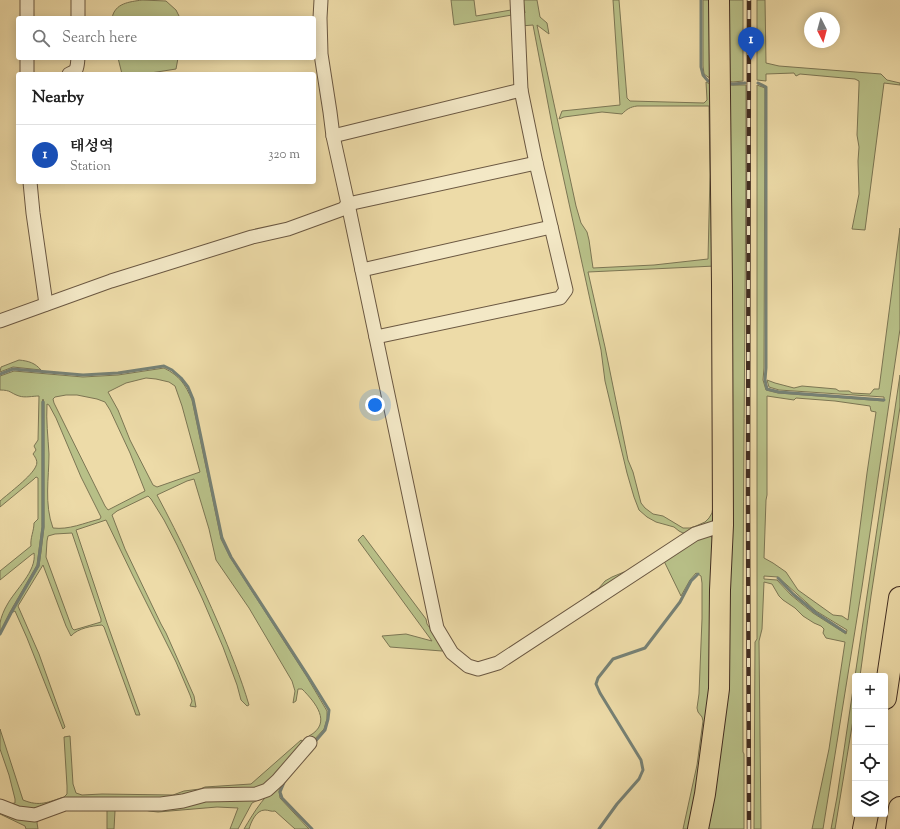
<!DOCTYPE html>
<html lang="en">
<head>
<meta charset="utf-8">
<style>
	:root { --surface:#fff; --page:#f2f2f2; --text:#222; --muted:#767676; --line:#e0e0e0; --accent:#1a73e8 }
	body { margin:0; font-family:"Sorts Mill Goudy","Noto Serif KR",serif; background:var(--page); color:var(--text) }
	.controls { position:absolute; right:12px; bottom:12px; display:grid; overflow:hidden; border-radius:4px; box-shadow:0 2px 10px #0003 }
	.controls button { width:36px; height:36px; display:grid; place-items:center; padding:0; border:0; border-bottom:1px solid var(--line); background:var(--surface); color:var(--text); font:20px sans-serif }
	.compass { position:absolute; left:804px; top:12px; width:36px; height:36px; border-radius:50%; background:var(--surface); box-shadow:0 2px 10px #0003; rotate:174deg }
	.you { position:absolute; left:375px; top:405px; width:14px; height:14px; margin:-10px; border:3px solid #fff; border-radius:50%; background:#1a73e8; box-shadow:0 0 0 6px #1a73e833 }
	.badge { display:grid; place-items:center; width:26px; height:26px; border-radius:50%; background:var(--accent); color:#fff; font-size:13px; font-weight:700 }
	.pin { position:absolute; translate:-50% -33px; filter:drop-shadow(0 1px 2px #0008) }
	.pin::after { content:''; position:absolute; top:21px; width:14px; height:12px; background:inherit; clip-path:polygon(0 0,100% 0,50% 100%) }
	.list { margin:0; padding:0; list-style:none }
	h2 { display:flex; justify-content:space-between; align-items:center; height:52px; margin:0; padding:0 16px; font-size:17px }
	h2 small { font-size:13px; font-weight:400; color:var(--muted) }
	.list li { display:grid; grid-template-columns:26px 1fr auto; gap:12px; align-items:center; box-sizing:border-box; height:60px; padding:0 16px; border-top:1px solid var(--line) }
	.list b { display:block; font-size:15px; white-space:nowrap }
	.list p { margin:0; font-size:13px; white-space:nowrap; color:var(--muted) }
	.list em { font-size:13px; font-style:normal; color:var(--muted) }
	.icon { flex:none; width:22px; height:22px; fill:none; stroke:currentColor; stroke-width:2; stroke-linecap:round; stroke-linejoin:round }
	.map { position:relative; flex:none; width:900px; height:829px; overflow:hidden }
	.search { position:absolute; background:var(--surface); box-shadow:0 2px 10px #0003; left:16px; top:16px; width:300px; height:44px; display:flex; align-items:center; gap:10px; box-sizing:border-box; padding:0 14px; border-radius:4px; color:var(--muted); font-size:15px }
	.panel { position:absolute; background:var(--surface); box-shadow:0 2px 10px #0003; left:16px; top:72px; width:300px; height:112px; border-radius:4px }
	.map>svg:first-child { display:block }
	.green { fill:#b8c088; stroke:#7c7654; fill-rule:evenodd }
	.lines { fill:none; stroke-linecap:round; stroke-linejoin:round }
	.stream { stroke:#768175; stroke-width:3 }
	.street-casing { stroke:#6b5842; stroke-width:15 }
	.primary-casing { stroke:#402c20; stroke-width:22 }
	.highway-casing { stroke:#402c20; stroke-width:24 }
	.street { stroke:#f3e8c6; stroke-width:13 }
	.primary { stroke:#eddba8; stroke-width:20 }
	.highway { stroke:#eddba8; stroke-width:22 }
	.rail-casing { stroke:#402c20; stroke-width:4.5 }
	.rail { stroke:#f3e8c6; stroke-width:3; stroke-dasharray:9; stroke-linecap:butt }
</style>
</head>
<body>
<div class="map">
<svg width="900" height="829" viewBox="0 0 900 829">
	<rect width="100%" height="100%" fill="#eddba8"/>
	<filter id="stains"><feTurbulence type="fractalNoise" baseFrequency=".005" numOctaves="4"/><feColorMatrix values="0 0 0 0 .2 0 0 0 0 .09 0 0 0 0 .02 0 0 0 .5 -.17"/></filter>
	<radialGradient id="worn" r=".72"><stop offset=".6" stop-color="#630" stop-opacity="0"/><stop offset="1" stop-color="#630" stop-opacity=".3"/></radialGradient>
	<g class="green">
		<path d="M142,0L166,1L176,10L180,18H112C115,3 129,2 142,0Z"/>
		<path d="M451,0H474L476,16L511,10L512,15L454,25Z"/>
		<path d="M523,0H537L540,17L547,23L549,34L537,25L576,206L581,223L587,232L589,240L593,268L654,265L708,259L710,175L709,106H637C630,107 627,109 622,114L602,112L564,117L559,119L562,111L620,105L613,0H619L627,98L630,101L704,103L707,100L706,82L710,84L715,266L588,272L605,347L628,460L633,472L641,503L645,508L653,514L663,516L683,528H690L696,526L705,522L709,518L712,513L716,486L714,519L711,523L691,532L683,533L679,531L674,527L656,522L647,517L639,510L634,497L627,473L605,381L601,350L553,130L533,25L521,26L522,14L525,13Z"/>
		<path d="M703,0H715L711,79L704,74L703,66Z"/>
		<path d="M725,0H743V81L733,82L725,81Z"/>
		<path d="M757,0H765L766,63L779,66L881,74L887,80L900,83V85L884,83L865,230L852,229L859,194L858,161L859,147L857,135L859,85V81L855,79L800,74L796,76L794,73L766,74V81L757,80Z"/>
		<path d="M118,58H178L176,69L144,74H122Z"/>
		<path d="M726,85H746C746,307 742,530 743,752L744,754V829H705Z"/>
		<path d="M757,85L765,88L764,368L763,380L766,390L778,393L884,401V397L779,390L769,387L767,380L775,383L794,388L802,386L836,389L839,391H849L852,393L870,394L874,389H879L900,228V329L862,587L823,829H812L829,749L845,642L826,638L823,633L824,629L821,626L814,623L803,616L795,608L783,600L779,596L772,584L764,582L762,629L759,641L761,829H754L755,642L757,639ZM767,396L794,400L796,398L835,401L870,406L871,411L876,412L867,473L848,620L842,616L833,615L798,590L786,572L773,563L764,558L766,500L767,495ZM764,576L778,577L816,611L847,630L846,634L813,613L791,595L777,580L764,579Z"/>
		<path d="M19,360C29,361 35,363 41,370L13,367L0,372L1,367Z"/>
		<path d="M164,368C180,376 185,384 192,400L221,539L230,557L307,677L327,711V719L324,729L314,740H308L309,736C333,723 315,702 302,689H298L296,701L293,703L295,691L292,681L249,608L216,560L209,529L194,479L187,481L157,495C180,538 200,581 219,625C230,651 241,678 249,705L247,706L241,700L237,685L223,647L202,598L177,545L164,520L151,499L148,496L117,511L112,515L125,549L161,624L166,633L194,696L196,707L190,706L192,701L190,695L176,662L133,576L106,520L76,530L107,623L140,715H136L104,627L102,625C92,626 78,628 71,636L66,626L43,565L18,606L39,654L65,727L63,729L27,638L15,611L11,613L39,566L41,552L44,527V402L43,399L42,402V527L37,565L10,612L0,632C0,629 0,625 0,623C1,617 4,610 7,605C15,590 37,571 34,553L31,555L0,580V571L31,546C30,538 34,531 34,523L38,519V478L36,477L34,479L0,507V501C9,493 32,476 36,466C38,462 36,458 33,454L36,450L34,446L38,440L39,396C33,396 25,398 19,396C10,393 11,390 0,390V376L14,371L83,377L118,375ZM146,378L156,379L169,382L175,386L182,406L200,472L157,487L153,485L130,440L118,410L108,392L126,383ZM66,395H77L97,399L105,402L110,410L130,453L145,491L108,510L105,506L54,403L53,399L55,397ZM47,404L49,405L56,418L81,477L101,517L100,519C84,523 69,530 53,528C44,504 49,478 49,454C48,437 46,420 47,404ZM72,533L101,619V622L74,630L72,628L46,557L47,541L48,536L55,534Z"/>
		<path d="M900,375V407L871,596L860,676H855Z"/>
		<path d="M363,535L426,619L427,624L445,650L442,651L390,647L382,636L406,634L432,641L358,540Z"/>
		<path d="M710,536L715,539L712,697L691,829H683L697,765L703,721L702,717L698,712L697,708L699,694L702,619V583L701,576L696,573L690,580L681,596L663,559L685,542Z"/>
		<path d="M624,572H631L586,598L592,592L595,591L599,588L605,581L612,577Z"/>
		<path d="M855,676V708L835,829H831L837,797Z"/>
		<path d="M0,729L23,800C40,807 48,802 64,797L67,794V786L64,737L70,736L73,784L76,793L82,795L102,794L173,795L184,791L200,789L205,787L251,784L301,740L307,744L265,787L33,812L9,804L15,803V799L9,775L0,749Z"/>
		<path d="M284,781L279,791L280,798L309,829H295L275,811C271,812 269,810 265,810C256,810 251,822 249,829H244C254,812 266,792 284,781Z"/>
		<path d="M195,800H258L252,803L238,829H230L238,808L217,807L158,812L149,811L138,808L117,809L115,811L114,829H107V811L105,809L74,808L38,819L37,823L38,829H26L25,826L0,814V809L13,814L61,807Z"/>
	</g>
	<g class="lines">
		<g class="stream">
			<path d="M701,0V67L703,75L708,81L713,82"/>
			<path d="M726,83L733,84L745,83"/>
			<path d="M758,83L766,87V368L765,380L767,389L779,392L884,400"/>
			<path d="M0,374L13,369L83,375L118,373L164,366L172,370L181,378L188,387L193,399L222,538L231,557L308,676L329,710L328,719L325,730L313,744"/>
			<path d="M778,578L793,594L816,613L845,632"/>
			<path d="M0,634L11,613L38,566L43,527V402"/>
			<path d="M285,780L280,792L282,798L312,829"/>
			<path d="M599,829L617,804L639,779L643,770L641,760L600,693L596,684L598,678L613,659L645,648L680,602L691,581L698,574"/>
		</g>
		<defs>
			<g id="street">
				<path d="M27,0V18"/>
				<path d="M321,0L320,18L321,54L330,112L333,136L348,204L437,628L452,653L468,666L478,669L498,663L695,534L723,525"/>
				<path d="M78,18V0"/>
				<path d="M27,58V74"/>
				<path d="M69,74C78,71 77,67 78,58"/>
				<path d="M333,136L521,90"/>
				<path d="M30,182L33,213L46,304"/>
				<path d="M362,270L551,227"/>
				<path d="M0,321L111,281L252,237L288,229L343,209L348,204L536,163"/>
				<path d="M376,337L560,298L566,290L536,163L521,90L517,0"/>
				<path d="M0,806L18,813L35,815L65,804H161L183,801L205,795L256,794L267,790L278,780L310,743"/>
			</g>
			<path id="primary" d="M698,829L705,794L719,689L720,590L723,525L722,284L719,0"/>
			<g id="highway">
				<path d="M885,698L900,598"/>
				<path d="M864,829L867,814"/>
				<path d="M897,829L900,808"/>
			</g>
		</defs>
		<use href="#street" class="street-casing"/>
		<use href="#primary" class="primary-casing"/>
		<use href="#highway" class="highway-casing"/>
		<use href="#street" class="street"/>
		<use href="#primary" class="primary"/>
		<use href="#highway" class="highway"/>
		<defs>
			<path id="rail" d="M749,829L748,491L749,0"/>
		</defs>
		<use href="#rail" class="rail-casing"/>
		<use href="#rail" class="rail"/>
	</g>
	<rect width="100%" height="100%" filter="url(#stains)"/>
	<rect width="100%" height="100%" fill="url(#worn)"/>
</svg>
<div class="controls">
<button>+</button>
<button>−</button>
<button><svg class="icon" aria-label="locate" viewBox="0 0 24 24"><circle cx="12" cy="12" r="6"/><path d="M12 2v4M12 18v4M2 12h4M18 12h4"/></svg></button>
<button><svg class="icon" aria-label="layers" viewBox="0 0 24 24"><path d="M12 4l9 5-9 5-9-5zM3 14l9 5 9-5"/></svg></button>
</div>
<svg class="compass" viewBox="-18 -18 36 36"><path d="M0-13l5 13h-10z" fill="#e53935"/><path d="M0 13l5-13h-10z" fill="#767676"/></svg>
<div class="you"></div>
<div class="pin badge" style="left:751px;top:60px;background:#1a4fb4">1</div>
<div class="search"><svg class="icon" aria-label="search" viewBox="0 0 24 24"><circle cx="10" cy="10" r="6"/><path d="M15 15l6 6"/></svg>Search here</div>
<section class="panel">
<h2>Nearby<small></small></h2>
<ul class="list">
<li><span class="badge" style="background:#1a4fb4">1</span><div><b>태성역</b><p>Station</p></div><em>320 m</em></li>
</ul>
</section>
</div>
</body>
</html>
